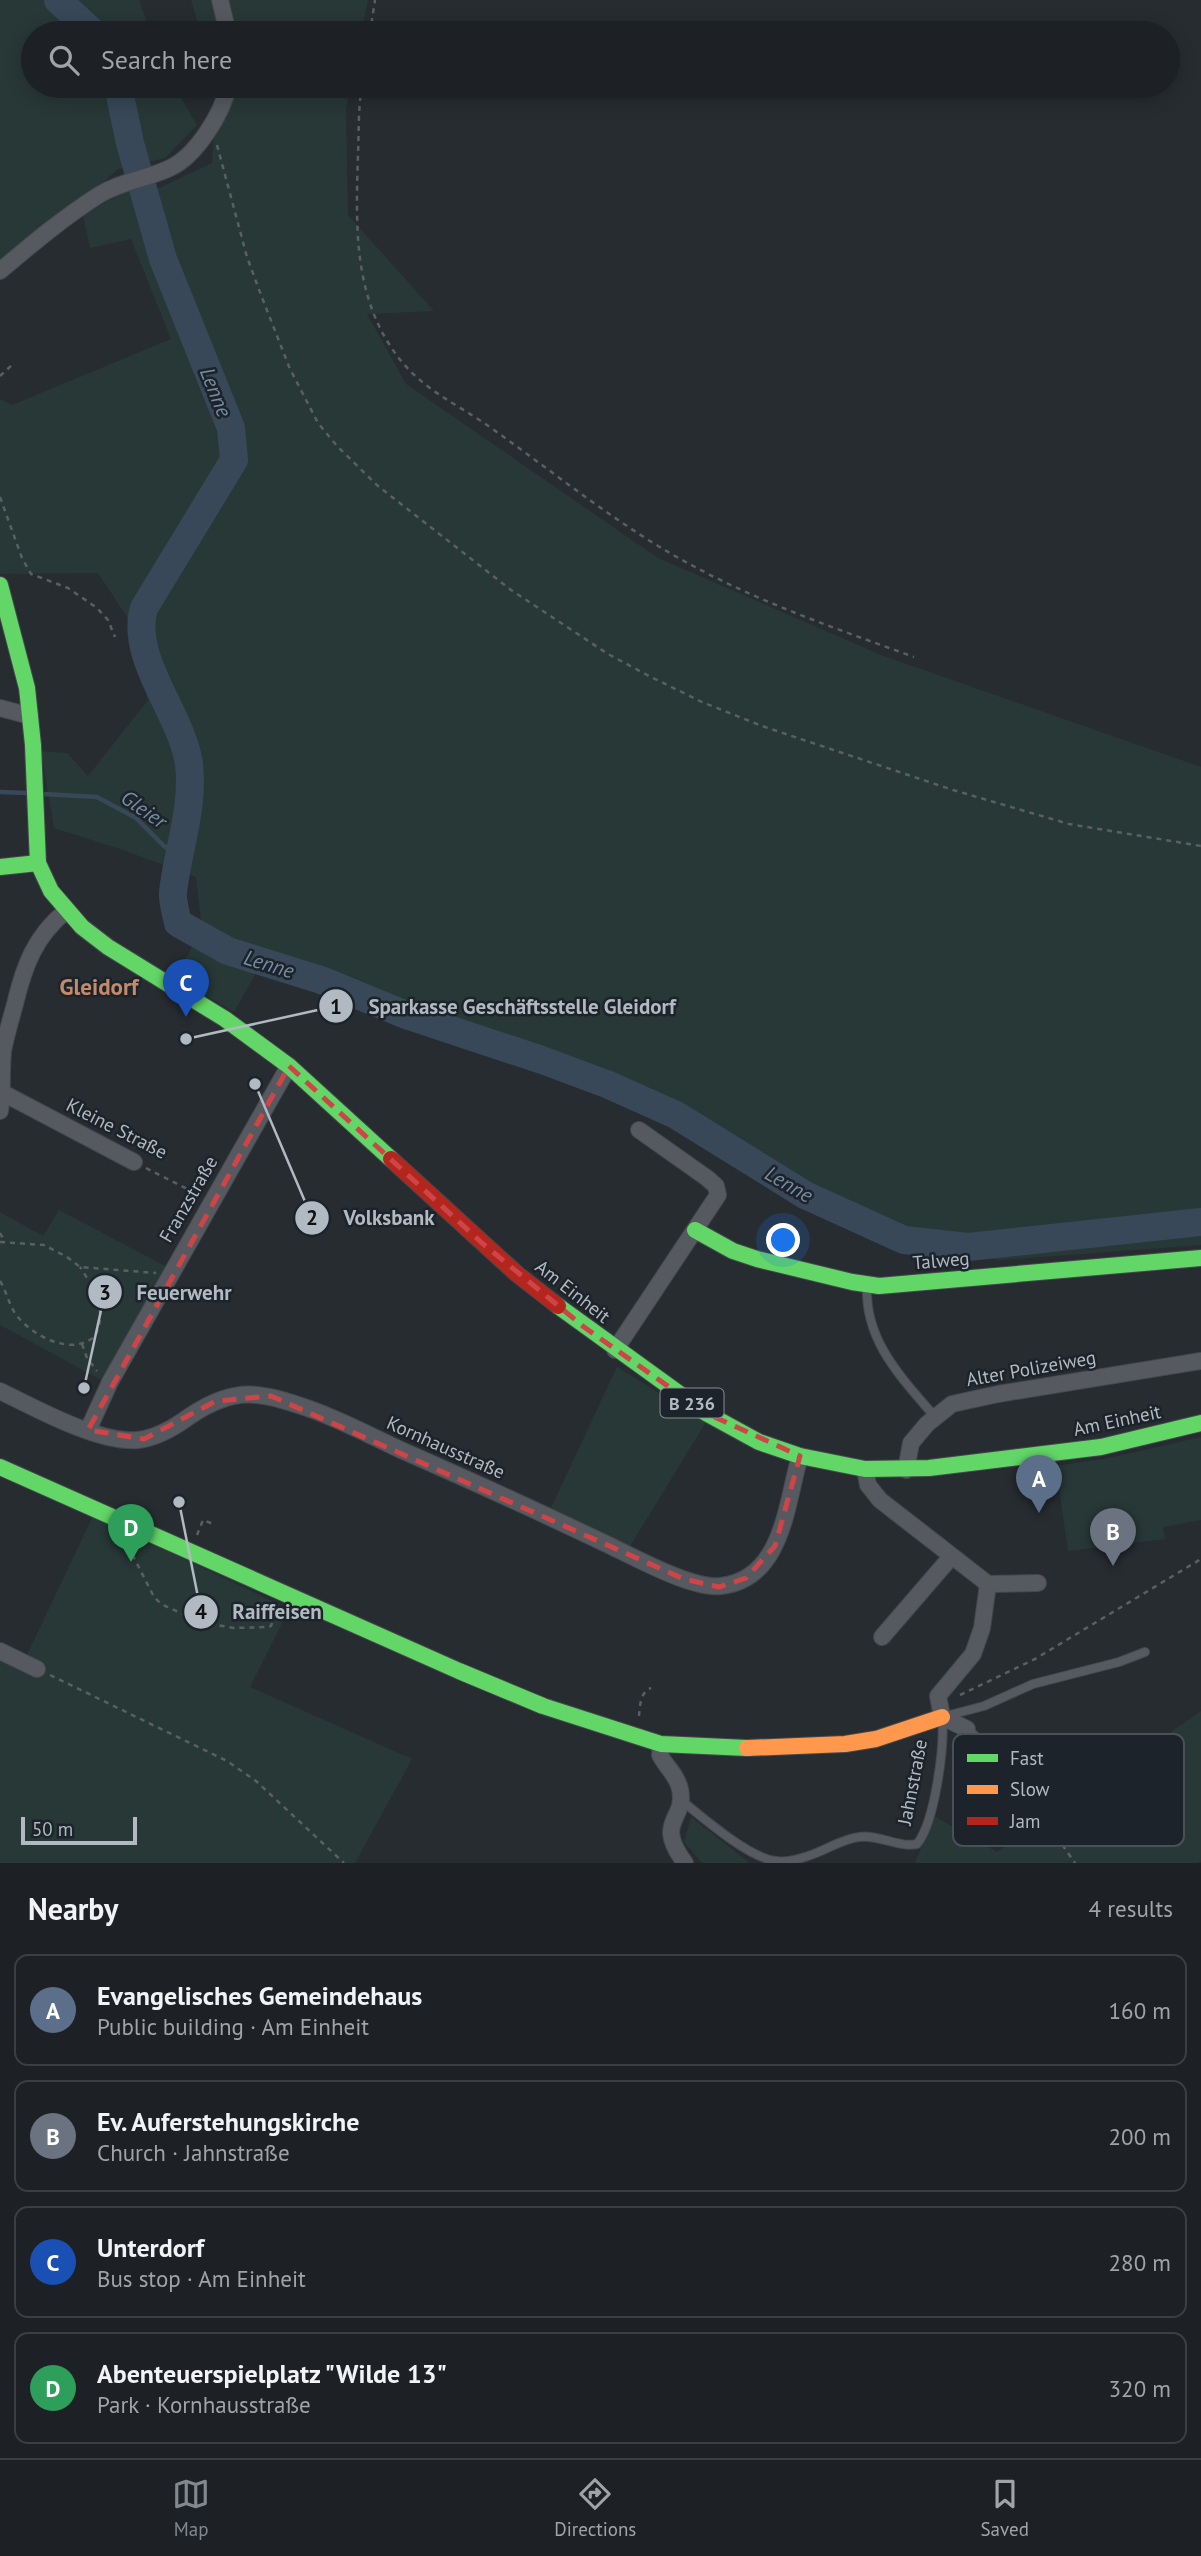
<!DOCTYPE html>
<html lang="en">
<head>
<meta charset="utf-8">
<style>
	:root { --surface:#1d2125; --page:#2a2e32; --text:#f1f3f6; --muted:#a0a3a7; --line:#3b3e42; --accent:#81888f }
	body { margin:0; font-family:"PT Sans",sans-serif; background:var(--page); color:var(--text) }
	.scale { position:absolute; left:21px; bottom:18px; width:116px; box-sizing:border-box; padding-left:7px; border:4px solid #b1b9c2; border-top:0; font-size:19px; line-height:24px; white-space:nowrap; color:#b1b9c2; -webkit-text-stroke:5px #1c232a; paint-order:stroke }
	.you { position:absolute; left:784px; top:1241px; width:24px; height:24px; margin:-18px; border:5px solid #fff; border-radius:50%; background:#1a73e8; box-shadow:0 0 0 10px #1a73e833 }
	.badge { display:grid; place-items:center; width:46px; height:46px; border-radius:50%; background:var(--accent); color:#fff; font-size:23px; font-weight:700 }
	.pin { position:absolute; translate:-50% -58px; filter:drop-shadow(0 2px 4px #0008) }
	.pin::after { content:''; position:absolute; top:37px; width:24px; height:21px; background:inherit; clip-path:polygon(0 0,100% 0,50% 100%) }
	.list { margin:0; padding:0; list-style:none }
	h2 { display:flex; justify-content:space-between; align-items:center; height:91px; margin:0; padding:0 28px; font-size:30px }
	h2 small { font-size:23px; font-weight:400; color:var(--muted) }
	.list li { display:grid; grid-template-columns:46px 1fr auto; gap:21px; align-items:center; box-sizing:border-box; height:112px; margin:0 14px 14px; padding:0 14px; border:2px solid var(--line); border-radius:14px }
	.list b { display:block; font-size:26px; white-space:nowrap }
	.list p { margin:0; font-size:23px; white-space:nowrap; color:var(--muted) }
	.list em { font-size:23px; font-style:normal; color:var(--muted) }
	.icon { flex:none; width:38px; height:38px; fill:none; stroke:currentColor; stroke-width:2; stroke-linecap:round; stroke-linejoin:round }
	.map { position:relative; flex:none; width:1201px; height:1863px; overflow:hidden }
	.search { position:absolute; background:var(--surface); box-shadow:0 4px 18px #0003; left:21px; right:21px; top:21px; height:77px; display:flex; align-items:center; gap:18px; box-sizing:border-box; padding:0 24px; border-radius:38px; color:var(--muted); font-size:26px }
	.sheet { height:595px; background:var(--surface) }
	nav { display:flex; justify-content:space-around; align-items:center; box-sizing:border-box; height:98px; border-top:2px solid var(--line); background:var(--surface); font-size:19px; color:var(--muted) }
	nav a { display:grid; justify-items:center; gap:4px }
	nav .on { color:var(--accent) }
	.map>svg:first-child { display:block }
	.green { fill:#283837 }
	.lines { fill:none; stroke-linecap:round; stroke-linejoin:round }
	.stream { stroke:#384858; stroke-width:4.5 }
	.river { stroke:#384858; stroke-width:28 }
	.lane-casing { stroke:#44484c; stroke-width:10 }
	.street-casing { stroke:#44484c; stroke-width:18 }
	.fast-casing { stroke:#44484c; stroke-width:18 }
	.slow-casing { stroke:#44484c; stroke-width:18 }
	.jam-casing { stroke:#44484c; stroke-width:18 }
	.path { stroke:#5a5f64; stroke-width:2.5; stroke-dasharray:5 5; stroke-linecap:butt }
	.lane { stroke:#565a60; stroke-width:8 }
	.street { stroke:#565a60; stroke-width:16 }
	.fast { stroke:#63d668; stroke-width:16 }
	.slow { stroke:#ff974d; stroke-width:16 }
	.jam { stroke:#b3261e; stroke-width:16 }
	.marked { fill:none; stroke:#cf4547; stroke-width:5; stroke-dasharray:14 9; stroke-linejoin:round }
	.labels { text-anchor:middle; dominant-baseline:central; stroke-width:5; stroke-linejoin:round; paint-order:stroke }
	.shield { fill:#1c232a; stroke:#848c94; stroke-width:2 }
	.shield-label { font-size:18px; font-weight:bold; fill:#b1b9c2 }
	.street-label { font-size:19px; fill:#b1b9c2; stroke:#1c232a }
	.water-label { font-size:21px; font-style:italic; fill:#758ca2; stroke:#1c232a }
	.quarter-label { font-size:23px; font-weight:bold; fill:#c58a6a; stroke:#1c232a }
	.key { fill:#1c232a; stroke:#495058; stroke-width:2 }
	.key-label { font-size:19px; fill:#b1b9c2 }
	.leader { fill:none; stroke:#b1b9c2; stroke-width:2.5 }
	.callout-dot { fill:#b1b9c2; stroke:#1c232a; stroke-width:2.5 }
	.mark-label { font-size:21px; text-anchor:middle; font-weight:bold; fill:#111 }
	.callout-label { font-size:21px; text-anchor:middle; font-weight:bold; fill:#b1b9c2; stroke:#1c232a; stroke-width:5; stroke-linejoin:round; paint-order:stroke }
</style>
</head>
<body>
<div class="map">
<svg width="1201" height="1863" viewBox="0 0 1201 1863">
	<rect width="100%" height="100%" fill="#272c31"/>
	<g class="green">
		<path d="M0,0H139L151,33H33V86H174L197,125L165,158L118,169L96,188L0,261Z"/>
		<path d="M191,0H368L361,33H201Z"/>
		<path d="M215,86H350L346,109L348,215L434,311L367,314L406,384L658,558L881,655L1201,767V1245L1001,1260L901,1249L841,1217L667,1099L523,1044L422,1019L269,950L234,1012L175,977L202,930L196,877L120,849L54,828L41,751L67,753L88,776L148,700L127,617L98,573L0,574V399L12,405L171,339L131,239L90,248L83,215L122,193L159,188L212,163L217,91Z"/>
		<path d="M59,1210L167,1267L103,1381L0,1325V1212L43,1236Z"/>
		<path d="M617,1367L706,1422L630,1546L551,1508Z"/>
		<path d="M1201,1437V1520L1163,1527L1165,1539L1068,1551L1056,1466L1109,1458Z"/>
		<path d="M93,1516L289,1609L250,1687L412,1759L355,1863H0V1648L25,1659Z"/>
		<path d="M1201,1711V1861L1198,1863H915L934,1816L997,1852Z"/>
		<path d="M691,1817L750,1863H702L684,1842Z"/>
	</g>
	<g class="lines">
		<g class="stream">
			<path d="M0,792L27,793"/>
			<path d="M43,794L97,797L136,818L164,846L181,857"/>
		</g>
		<g class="river">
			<path d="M58,0L93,33"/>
			<path d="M118,86L130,143L163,259L231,428L234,460L144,608C129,658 182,714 189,764C194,809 178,848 173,892C172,901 176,913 178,923L228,951L321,980L406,1015L542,1060L609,1085L676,1115L805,1195L904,1240L968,1247L1201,1222"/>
		</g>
		<defs>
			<g id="lane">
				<path d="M867,1287C865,1342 902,1378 935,1417"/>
				<path d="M967,1729L991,1749"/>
				<path d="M681,1800C703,1818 749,1858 776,1861C787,1863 798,1859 808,1856C825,1851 841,1839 859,1837C879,1834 898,1848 917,1844C935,1822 945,1745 942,1717L984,1706L1033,1684L1119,1662L1145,1652"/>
			</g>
			<g id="street">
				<path d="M220,0L228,33"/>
				<path d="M0,271C32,244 64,217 99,195C121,181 147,179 170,168C196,156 223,113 228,86"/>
				<path d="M0,708L30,716"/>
				<path d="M3,1093L134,1162"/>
				<path d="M0,1111C3,1091 1,1071 3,1051C6,1035 11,1019 15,1004C24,966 35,936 66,911"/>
				<path d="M615,1350L718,1195L716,1186L707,1178L639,1130"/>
				<path d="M0,1391C35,1408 100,1444 138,1440C157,1438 175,1427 190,1416C236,1385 260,1392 310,1409C341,1420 371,1436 401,1450C467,1479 533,1509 598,1540C627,1553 691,1590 721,1586C783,1579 786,1504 800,1456"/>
				<path d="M88,1430L110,1382L289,1066"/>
				<path d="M865,1469L868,1485L880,1500L988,1584L1038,1583"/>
				<path d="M906,1470L911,1443L927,1424L952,1404L998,1394L1201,1361"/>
				<path d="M882,1637L951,1557"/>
				<path d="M0,1651L37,1669"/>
				<path d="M967,1729L942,1717L938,1696L973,1654L982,1628L988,1584"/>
				<path d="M661,1744L660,1755C666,1767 677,1775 680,1789C687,1821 653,1820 685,1863"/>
			</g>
			<g id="fast">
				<path d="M0,585L27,688L33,745L38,863L51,891L82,927L108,947L225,1019L289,1066L391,1159"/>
				<path d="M0,867L38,863"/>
				<path d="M695,1230L733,1251L757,1259L852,1282L879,1286L1201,1258"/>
				<path d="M558,1306L706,1413L759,1442L800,1456L865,1469L929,1468L1101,1447L1201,1423"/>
				<path d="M0,1467L459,1671L543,1706L661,1744L747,1748"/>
			</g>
			<path id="slow" d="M747,1748L845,1744L876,1739L942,1717"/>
			<path id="jam" d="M391,1159L517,1274L558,1306"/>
		</defs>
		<use href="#lane" class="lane-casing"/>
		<use href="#street" class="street-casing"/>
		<use href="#fast" class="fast-casing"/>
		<use href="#slow" class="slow-casing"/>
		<use href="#jam" class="jam-casing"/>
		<g class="path">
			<path d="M370,33L375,0"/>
			<path d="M362,86C358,108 359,132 358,154C356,219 353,287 389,344C417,389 454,401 494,430C560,477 623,529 695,567C764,604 840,630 914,657"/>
			<path d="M217,145L247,257L261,295L290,369L318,423L337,446L378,486L511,590L608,654L649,676L702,702L762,726L953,790L1069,824L1201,846"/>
			<path d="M0,376L13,364"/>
			<path d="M0,497L22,558L31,574L68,588L97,608L108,620L115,637"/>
			<path d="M146,1168L199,1195"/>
			<path d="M0,1233L5,1242"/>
			<path d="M0,1242L44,1245L67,1257L80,1267L156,1273"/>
			<path d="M0,1281C7,1292 9,1306 17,1316C33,1336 72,1357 95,1336C108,1311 94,1288 80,1267"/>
			<path d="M82,1344L87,1358L97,1371"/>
			<path d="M197,1535L203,1520L213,1524"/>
			<path d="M128,1546L154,1597L161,1604L200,1622L234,1628L268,1627L271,1626L273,1620L265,1607"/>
			<path d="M50,1675L227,1761L256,1781L344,1863"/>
			<path d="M960,1695L1035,1659L1201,1559"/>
			<path d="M639,1716C640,1706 640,1692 651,1688"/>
			<path d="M997,1757L1026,1804L1059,1840L1075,1863"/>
		</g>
		<use href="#lane" class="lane"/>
		<use href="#street" class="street"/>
		<use href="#fast" class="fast"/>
		<use href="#slow" class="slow"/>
		<use href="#jam" class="jam"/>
	</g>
	<path class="marked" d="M289,1066L482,1243L584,1327L706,1413L800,1456L775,1546L746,1578L719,1587L684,1579L271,1396L216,1401L144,1439L88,1430Z"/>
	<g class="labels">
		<rect class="shield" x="660.5" y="1388.5" width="63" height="29" rx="5"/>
		<g class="shield-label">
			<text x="692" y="1403">B 236</text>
		</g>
		<g class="street-label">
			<text transform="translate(117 1128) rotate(27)">Kleine Straße</text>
			<text transform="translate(188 1199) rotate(-60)">Franzstraße</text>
			<text transform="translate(941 1260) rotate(-5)">Talweg</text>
			<text transform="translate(573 1291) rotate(38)">Am Einheit</text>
			<text transform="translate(1031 1368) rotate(-10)">Alter Polizeiweg</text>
			<text transform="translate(1117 1420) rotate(-12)">Am Einheit</text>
			<text transform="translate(446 1447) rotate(24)">Kornhausstraße</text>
			<text transform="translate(912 1782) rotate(-79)">Jahnstraße</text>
		</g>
		<g class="water-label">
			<text transform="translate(216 392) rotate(68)">Lenne</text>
			<text transform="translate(144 809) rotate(35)">Gleier</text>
			<text transform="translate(269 964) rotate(17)">Lenne</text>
			<text transform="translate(789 1184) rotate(30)">Lenne</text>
		</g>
		<g class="quarter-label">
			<text x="99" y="986">Gleidorf</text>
		</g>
	</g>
	<rect x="953" y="1734" width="231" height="112" rx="10" class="key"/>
	<rect x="967" y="1754" width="31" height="8" fill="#63d668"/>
	<rect x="967" y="1785" width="31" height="9" fill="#ff974d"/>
	<rect x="967" y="1817" width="31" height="8" fill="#b3261e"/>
	<g class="key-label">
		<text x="1010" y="1765">Fast</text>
		<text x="1010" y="1796">Slow</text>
		<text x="1010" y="1828">Jam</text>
	</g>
	<path class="leader" d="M186 1039L336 1006M255 1084L312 1218M84 1388L105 1292M179 1502L201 1612"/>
	<g class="callout-dot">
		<circle cx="186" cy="1039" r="7"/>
		<circle cx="255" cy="1084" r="7"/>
		<circle cx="84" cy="1388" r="7"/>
		<circle cx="179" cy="1502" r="7"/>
		<circle cx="336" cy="1006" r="18"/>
		<circle cx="312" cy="1218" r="18"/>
		<circle cx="105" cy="1292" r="18"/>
		<circle cx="201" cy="1612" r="18"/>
	</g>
	<g class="mark-label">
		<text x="336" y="1014">1</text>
		<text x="312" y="1225">2</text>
		<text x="105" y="1300">3</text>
		<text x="201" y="1619">4</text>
	</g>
	<g class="callout-label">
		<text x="522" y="1014">Sparkasse Geschäftsstelle Gleidorf</text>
		<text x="389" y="1225">Volksbank</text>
		<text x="184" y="1300">Feuerwehr</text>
		<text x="277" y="1619">Raiffeisen</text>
	</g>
</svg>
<div class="scale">50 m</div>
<div class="you"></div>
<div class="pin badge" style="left:1039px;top:1513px;background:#5c6f8a">A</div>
<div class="pin badge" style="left:1113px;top:1566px;background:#6b7280">B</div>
<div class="pin badge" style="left:186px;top:1017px;background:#1a4fb4">C</div>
<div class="pin badge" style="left:131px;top:1562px;background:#2e9e5b">D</div>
<div class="search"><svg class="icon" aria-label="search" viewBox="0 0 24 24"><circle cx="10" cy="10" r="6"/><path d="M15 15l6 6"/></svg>Search here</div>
</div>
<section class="sheet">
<h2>Nearby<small>4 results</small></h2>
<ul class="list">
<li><span class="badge" style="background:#5c6f8a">A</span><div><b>Evangelisches Gemeindehaus</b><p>Public building · Am Einheit</p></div><em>160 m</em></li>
<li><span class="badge" style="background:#6b7280">B</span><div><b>Ev. Auferstehungskirche</b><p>Church · Jahnstraße</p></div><em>200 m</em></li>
<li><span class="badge" style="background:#1a4fb4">C</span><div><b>Unterdorf</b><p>Bus stop · Am Einheit</p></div><em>280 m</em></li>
<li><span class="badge" style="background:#2e9e5b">D</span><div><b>Abenteuerspielplatz &quot;Wilde 13&quot;</b><p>Park · Kornhausstraße</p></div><em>320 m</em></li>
</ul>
</section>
<nav>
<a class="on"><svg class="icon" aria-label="map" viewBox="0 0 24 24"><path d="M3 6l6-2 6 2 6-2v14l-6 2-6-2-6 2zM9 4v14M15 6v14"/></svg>Map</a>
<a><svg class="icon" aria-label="directions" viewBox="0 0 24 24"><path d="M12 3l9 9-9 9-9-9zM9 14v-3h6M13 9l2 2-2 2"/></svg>Directions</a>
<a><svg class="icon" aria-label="saved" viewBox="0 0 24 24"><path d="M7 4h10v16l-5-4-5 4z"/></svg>Saved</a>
</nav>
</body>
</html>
